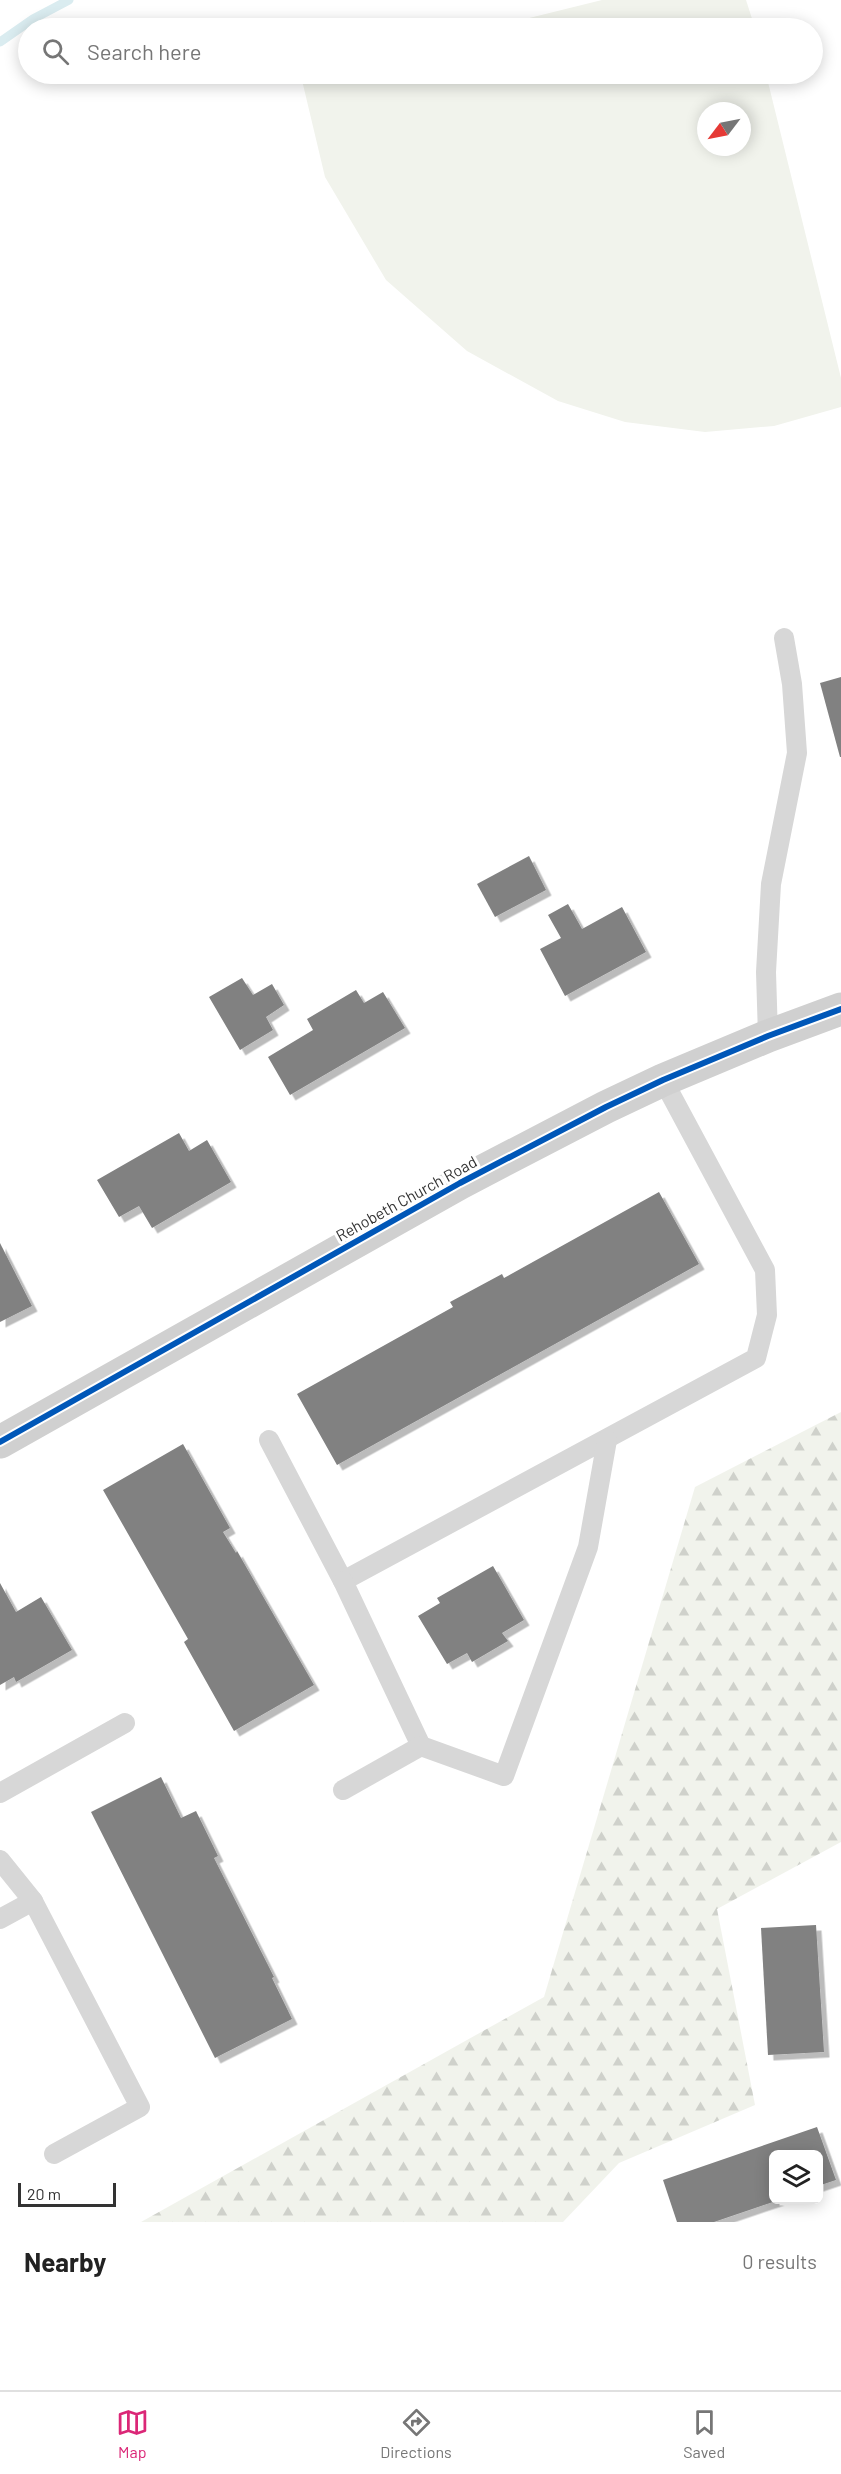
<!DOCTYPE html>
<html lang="en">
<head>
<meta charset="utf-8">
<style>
	:root { --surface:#fff; --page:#f6f6f6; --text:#222; --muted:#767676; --line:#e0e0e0; --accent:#db2777 }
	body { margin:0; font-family:Barlow,sans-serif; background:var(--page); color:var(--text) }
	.controls { position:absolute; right:18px; bottom:18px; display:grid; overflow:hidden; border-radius:9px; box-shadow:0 3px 15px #0003 }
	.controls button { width:54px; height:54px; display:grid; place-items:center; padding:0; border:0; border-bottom:2px solid var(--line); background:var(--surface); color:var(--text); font:30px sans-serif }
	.compass { position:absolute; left:697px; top:102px; width:54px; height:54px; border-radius:50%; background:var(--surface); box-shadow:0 3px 15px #0003; rotate:238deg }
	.scale { position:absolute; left:18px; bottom:15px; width:98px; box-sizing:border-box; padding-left:6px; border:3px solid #333; border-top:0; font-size:16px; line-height:21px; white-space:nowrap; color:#333; -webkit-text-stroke:4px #fff; paint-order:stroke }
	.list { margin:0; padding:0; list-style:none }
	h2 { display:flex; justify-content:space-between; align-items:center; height:78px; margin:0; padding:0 24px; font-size:26px }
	h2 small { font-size:20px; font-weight:400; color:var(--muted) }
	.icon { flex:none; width:33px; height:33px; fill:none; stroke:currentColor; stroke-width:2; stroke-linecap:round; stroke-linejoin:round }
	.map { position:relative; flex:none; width:841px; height:2222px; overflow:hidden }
	.search { position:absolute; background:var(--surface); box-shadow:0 3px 15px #0003; left:18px; right:18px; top:18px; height:66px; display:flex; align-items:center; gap:15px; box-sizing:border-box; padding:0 21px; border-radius:33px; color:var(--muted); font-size:22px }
	.sheet { height:168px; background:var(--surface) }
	nav { display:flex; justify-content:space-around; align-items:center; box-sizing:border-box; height:84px; border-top:2px solid var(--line); background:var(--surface); font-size:16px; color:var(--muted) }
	nav a { display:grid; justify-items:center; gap:3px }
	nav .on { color:var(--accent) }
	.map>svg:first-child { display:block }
	.forest { fill:url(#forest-firs) }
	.park { fill:#f1f3ec; fill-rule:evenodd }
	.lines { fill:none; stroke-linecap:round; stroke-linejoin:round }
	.stream { stroke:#daecf0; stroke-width:9 }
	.building { fill:#818181; filter:url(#shadow) }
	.lane { stroke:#d7d7d7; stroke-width:20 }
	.secondary { stroke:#d0d0d0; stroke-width:33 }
	.cycleway-casing { stroke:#fff; stroke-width:10 }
	.cycleway { stroke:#0057b8; stroke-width:6 }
	.labels { text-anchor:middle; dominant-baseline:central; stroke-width:6; stroke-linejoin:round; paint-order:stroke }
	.street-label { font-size:16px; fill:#333; stroke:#fff }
</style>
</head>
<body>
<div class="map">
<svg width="841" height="2222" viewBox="0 0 841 2222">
	<defs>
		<pattern id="forest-firs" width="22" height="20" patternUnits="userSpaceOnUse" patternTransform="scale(1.5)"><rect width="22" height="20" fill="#f1f3ec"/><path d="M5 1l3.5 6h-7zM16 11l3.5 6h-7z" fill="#cfd1cb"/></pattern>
		<filter id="shadow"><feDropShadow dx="5.5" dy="5.5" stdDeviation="0" flood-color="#0004"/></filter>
	</defs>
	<rect width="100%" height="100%" fill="#fff"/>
	<path class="forest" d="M841,1412V1842L717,1909L755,2105L619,2163L563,2222H141L544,1997L695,1487Z"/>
	<g class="park">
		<path d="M602,0H746L755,28H489Z"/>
		<path d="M310,74H766L841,378V407L774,426L705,432L625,422L558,401L467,351L386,280L325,177L301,76ZM706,111H742V147H706Z"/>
	</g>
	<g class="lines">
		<path class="stream" d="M0,42L33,19L69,0"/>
	</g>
	<g class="building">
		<path d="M841,677V757H840L820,683Z"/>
		<path d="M529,856L546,890L495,917L477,884Z"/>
		<path d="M568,904L582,929L622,907L646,952L565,996L540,949L561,938L548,915Z"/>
		<path d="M242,978L253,995L272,984L284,1005L266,1017L273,1030L240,1050L209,997Z"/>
		<path d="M356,990L364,1003L383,992L405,1028L290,1095L268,1057L313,1030L307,1019Z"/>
		<path d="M179,1133L189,1151L207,1140L231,1182L152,1228L139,1206L119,1217L97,1180Z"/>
		<path d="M659,1192L699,1264L337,1465L297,1394L453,1307L450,1302L502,1274L504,1278Z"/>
		<path d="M0,1243L32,1306L0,1322Z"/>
		<path d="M183,1444L230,1528L223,1532L236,1553L237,1551L314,1685L234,1731L184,1642L188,1639L103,1490Z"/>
		<path d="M493,1566L524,1620L502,1633L508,1641L472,1662L467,1653L447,1664L418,1616L440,1603L437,1598Z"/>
		<path d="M0,1583L16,1612L41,1597L72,1650L16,1682L14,1677L0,1685Z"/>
		<path d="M161,1777L181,1818L196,1811L218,1856L214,1858L274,1977L272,1978L292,2019L215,2058L91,1812Z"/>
		<path d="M816,1925L824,2052L768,2055L761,1928Z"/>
		<path d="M817,2127L836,2180L818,2186V2154H774V2200H779L714,2222H677L663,2180Z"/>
	</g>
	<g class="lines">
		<g class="lane">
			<path d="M768,1036L766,972L771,884L797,753L792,684L784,638"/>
			<path d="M269,1440L343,1581L756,1358L767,1315L765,1270L663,1080"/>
			<path d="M343,1581L421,1746L504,1776L588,1547L607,1440"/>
			<path d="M343,1790L421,1746"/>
			<path d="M0,1793L125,1723"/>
			<path d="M0,1860L33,1901"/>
			<path d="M0,1919L33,1901L140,2107L54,2154"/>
		</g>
		<path class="secondary" d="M0,1442L460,1183L606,1107L663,1080L768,1036L841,1009"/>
		<defs>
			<path id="cycleway" d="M0,1442L460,1183L606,1107L663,1080L768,1036L841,1009"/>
		</defs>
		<use href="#cycleway" class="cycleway-casing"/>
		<use href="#cycleway" class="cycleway"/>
	</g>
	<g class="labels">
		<g class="street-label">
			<text transform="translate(406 1198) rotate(-29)">Rehobeth Church Road</text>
		</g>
	</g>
</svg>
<div class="controls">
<button><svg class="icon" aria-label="layers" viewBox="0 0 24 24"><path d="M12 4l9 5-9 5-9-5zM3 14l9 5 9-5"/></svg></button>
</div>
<svg class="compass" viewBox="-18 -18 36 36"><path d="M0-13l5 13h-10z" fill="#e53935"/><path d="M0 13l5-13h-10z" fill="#767676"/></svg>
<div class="scale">20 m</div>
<div class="search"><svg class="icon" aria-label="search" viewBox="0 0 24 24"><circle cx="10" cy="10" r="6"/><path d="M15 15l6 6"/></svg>Search here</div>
</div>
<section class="sheet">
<h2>Nearby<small>0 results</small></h2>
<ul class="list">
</ul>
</section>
<nav>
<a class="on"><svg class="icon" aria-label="map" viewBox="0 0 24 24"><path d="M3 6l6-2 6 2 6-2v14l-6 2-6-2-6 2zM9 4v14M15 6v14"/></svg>Map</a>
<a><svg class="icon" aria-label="directions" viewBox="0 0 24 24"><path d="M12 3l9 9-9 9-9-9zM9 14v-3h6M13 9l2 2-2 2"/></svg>Directions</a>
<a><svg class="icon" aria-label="saved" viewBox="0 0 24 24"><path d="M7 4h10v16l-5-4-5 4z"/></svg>Saved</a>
</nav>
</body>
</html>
